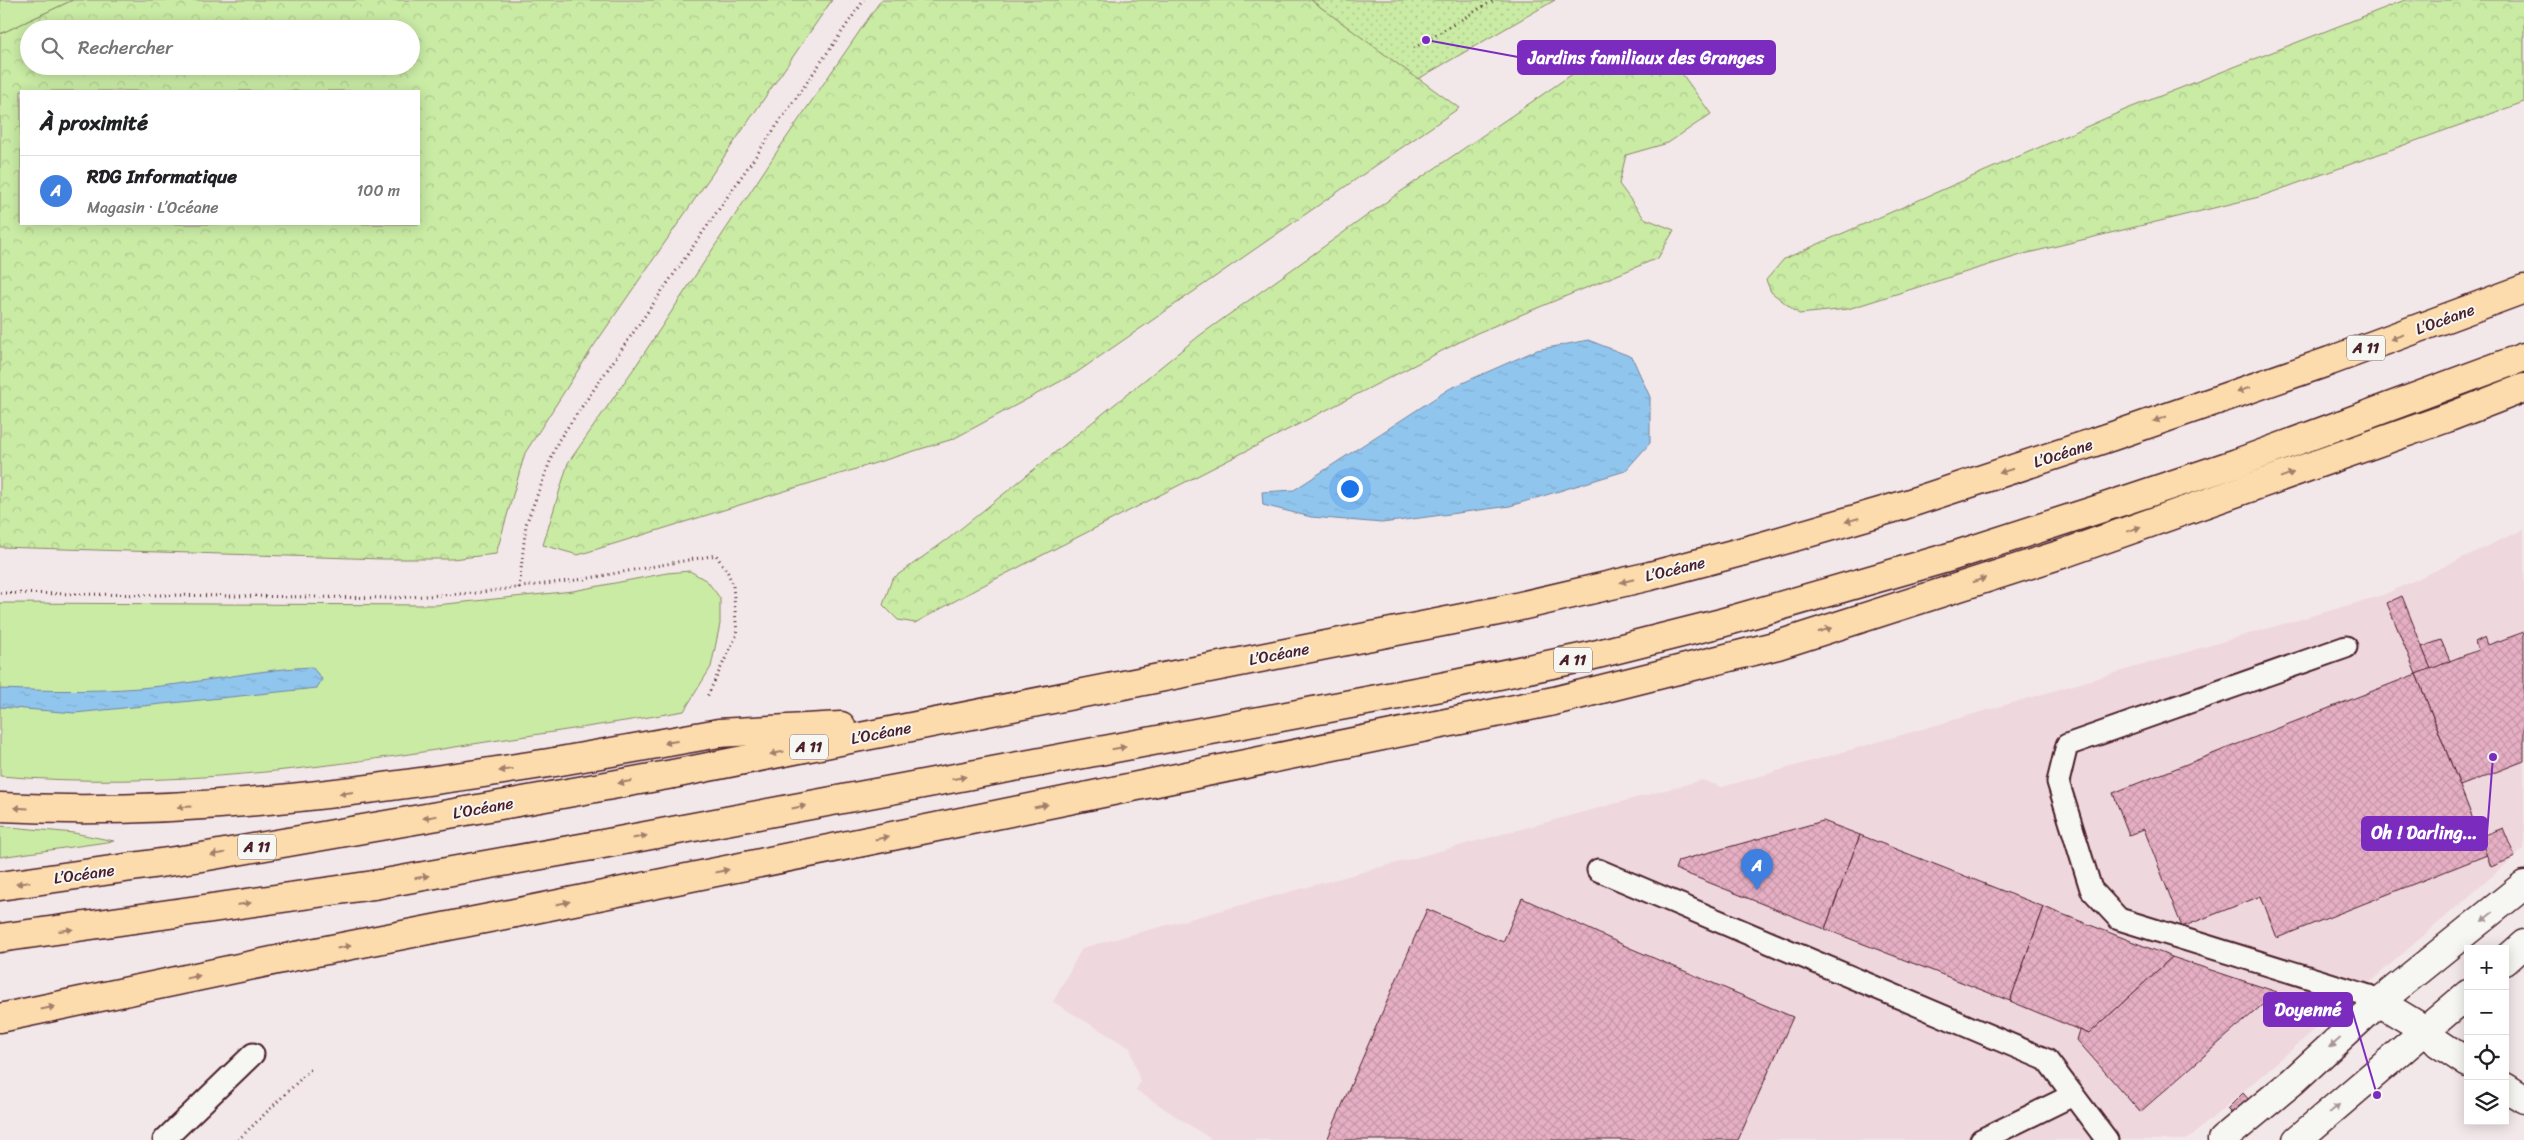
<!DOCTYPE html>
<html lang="fr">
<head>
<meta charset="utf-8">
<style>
	:root { --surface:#fff; --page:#f2f2f2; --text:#202124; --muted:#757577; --line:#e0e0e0; --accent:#7c3aed }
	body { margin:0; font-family:Sriracha,sans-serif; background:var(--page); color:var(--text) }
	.controls { position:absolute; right:15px; bottom:15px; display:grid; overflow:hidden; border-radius:0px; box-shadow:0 2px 12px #0003 }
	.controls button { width:45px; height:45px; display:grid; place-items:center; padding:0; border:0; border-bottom:1px solid var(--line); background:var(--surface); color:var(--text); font:25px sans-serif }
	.you { position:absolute; left:1349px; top:488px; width:18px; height:18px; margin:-12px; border:4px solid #fff; border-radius:50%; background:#1a73e8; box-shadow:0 0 0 8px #1a73e833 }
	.badge { display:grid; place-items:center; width:32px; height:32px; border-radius:50%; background:var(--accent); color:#fff; font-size:16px; font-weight:700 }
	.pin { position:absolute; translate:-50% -41px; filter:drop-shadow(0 1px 2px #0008) }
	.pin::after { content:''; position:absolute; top:26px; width:18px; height:15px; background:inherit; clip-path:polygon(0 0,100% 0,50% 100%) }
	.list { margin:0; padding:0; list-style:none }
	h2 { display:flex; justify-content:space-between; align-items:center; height:65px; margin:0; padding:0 20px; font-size:21px }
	h2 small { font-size:16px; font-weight:400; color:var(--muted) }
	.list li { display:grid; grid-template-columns:32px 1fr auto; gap:15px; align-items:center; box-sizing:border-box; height:70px; padding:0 20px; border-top:1px solid var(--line) }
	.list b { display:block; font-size:19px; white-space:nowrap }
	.list p { margin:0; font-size:16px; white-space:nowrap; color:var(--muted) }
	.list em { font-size:16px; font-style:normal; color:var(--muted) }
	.icon { flex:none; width:28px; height:28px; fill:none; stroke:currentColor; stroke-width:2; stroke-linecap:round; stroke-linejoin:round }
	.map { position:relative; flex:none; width:2524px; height:1140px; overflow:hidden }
	.search { position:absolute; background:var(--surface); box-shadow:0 2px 12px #0003; left:20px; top:20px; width:400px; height:55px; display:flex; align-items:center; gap:12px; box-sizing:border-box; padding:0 18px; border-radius:28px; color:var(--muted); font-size:19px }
	.panel { position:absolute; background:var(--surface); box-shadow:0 2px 12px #0003; left:20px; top:90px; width:400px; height:135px; border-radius:0px }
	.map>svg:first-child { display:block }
	.built { fill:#efd7de }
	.grass { fill:#c9eba4; stroke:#8a8568 }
	.forest { fill:url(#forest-crowns); stroke:#8a8568; fill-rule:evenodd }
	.park { fill:url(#park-dots); stroke:#8a8568 }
	.water { fill:url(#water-ripples); stroke:#7483a0 }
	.building { fill:url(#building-cross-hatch); stroke:#4a1f2b }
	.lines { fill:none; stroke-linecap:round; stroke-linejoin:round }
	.lane-casing { stroke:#4a1f2b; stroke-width:25 }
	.street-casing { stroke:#4a1f2b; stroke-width:31 }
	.secondary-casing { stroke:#4a1f2b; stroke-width:31 }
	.highway-casing { stroke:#4a1f2b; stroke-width:31 }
	.path { stroke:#4a1f2b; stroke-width:3; stroke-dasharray:1 4; stroke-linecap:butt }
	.lane { stroke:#f6f6f2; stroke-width:21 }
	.street { stroke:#f6f6f2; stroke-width:28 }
	.secondary { stroke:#f6f6f2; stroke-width:28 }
	.highway { stroke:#fcdcac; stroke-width:28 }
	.highway-bridge-casing { stroke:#4a1f2b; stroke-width:31; stroke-linecap:butt }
	.highway-bridge { stroke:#fcdcac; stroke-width:28 }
	.oneway { fill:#a37e6c }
	.oneway2 { fill:#a99598 }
	.labels { text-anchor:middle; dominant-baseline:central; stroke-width:4; stroke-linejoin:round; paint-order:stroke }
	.shield { fill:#f6f6f2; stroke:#7e6067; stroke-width:1 }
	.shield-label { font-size:15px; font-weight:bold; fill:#4a1f2b }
	.street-label { font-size:16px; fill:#4a1f2b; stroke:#f6f6f2 }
	.leader { fill:none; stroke:#7b2cbf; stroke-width:2 }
	.callout-dot { fill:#7b2cbf; stroke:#f6f6f2; stroke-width:2 }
	.callout { fill:#7b2cbf; stroke:#7b2cbf; stroke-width:2 }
	.callout-label { font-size:18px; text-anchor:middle; font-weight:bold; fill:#fff }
</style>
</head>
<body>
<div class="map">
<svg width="2524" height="1140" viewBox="0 0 2524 1140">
	<defs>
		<pattern id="forest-crowns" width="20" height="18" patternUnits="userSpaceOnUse" patternTransform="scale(1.25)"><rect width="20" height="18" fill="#c9eba4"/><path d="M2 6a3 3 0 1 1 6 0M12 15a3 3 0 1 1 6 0" fill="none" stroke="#aec98d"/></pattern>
		<pattern id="park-dots" width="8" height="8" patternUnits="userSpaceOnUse" patternTransform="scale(1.25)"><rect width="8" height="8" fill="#c9eba4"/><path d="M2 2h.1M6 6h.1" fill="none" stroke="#aec98d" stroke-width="1.8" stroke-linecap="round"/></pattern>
		<pattern id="water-ripples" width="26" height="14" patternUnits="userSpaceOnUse" patternTransform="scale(1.25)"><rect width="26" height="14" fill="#90c6ee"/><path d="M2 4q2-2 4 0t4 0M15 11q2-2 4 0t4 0" fill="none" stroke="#7eaacc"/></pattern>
		<pattern id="building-cross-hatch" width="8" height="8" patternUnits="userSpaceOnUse" patternTransform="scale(1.25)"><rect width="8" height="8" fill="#e6afc4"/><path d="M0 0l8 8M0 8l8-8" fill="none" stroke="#c796a9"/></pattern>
	</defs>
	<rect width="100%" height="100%" fill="#f3e8e9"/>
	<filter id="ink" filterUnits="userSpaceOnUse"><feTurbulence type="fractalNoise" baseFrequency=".02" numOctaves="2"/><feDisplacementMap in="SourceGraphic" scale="10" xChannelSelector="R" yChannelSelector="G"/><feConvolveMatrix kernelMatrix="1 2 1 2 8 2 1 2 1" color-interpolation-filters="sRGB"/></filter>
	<g filter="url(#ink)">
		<path class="built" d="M2524,529V849L2187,1140H1212L1136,1090L1140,1082L1130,1048L1053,1002L1082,948L1702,780L1722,787L2383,595Z"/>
		<g class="grass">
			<path d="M0,0H73L0,34Z"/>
			<path d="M690,571L707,581L720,598V624L711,667L684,711C618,723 552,732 486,742C326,768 162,790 0,776V603L436,605L573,591L667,573Z"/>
			<path d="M0,826L74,833L114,841L0,857Z"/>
		</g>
		<g class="forest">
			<path d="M73,0H832L593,347L525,453L496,554L452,559H383L0,547V34ZM29,29H411V66H29ZM419,91V224H21V91Z"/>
			<path d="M881,0H1311L1459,108L1076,373L953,439L578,555L543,545L568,463L637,364L778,150Z"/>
			<path d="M2405,0H2524V102L2259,197L2024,254L1848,309L1799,314L1771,292L1766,280L1784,259L2127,109Z"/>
			<path d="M1606,51L1675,64L1711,114L1668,143L1626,155L1619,184L1644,218L1674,230L1658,258L1477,333L982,586L915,623L898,620L883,605L892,579L948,539L1199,336L1393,197Z"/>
		</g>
		<path class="park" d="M1311,0H1555L1418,79Z"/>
		<g class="water">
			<path d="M1588,340L1632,357L1650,397V443L1625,471L1510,506L1382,523L1311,517L1263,505L1262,492L1294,490L1449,389L1537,350Z"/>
			<path d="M312,667L322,679L317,688L75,713L0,707V689C53,691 107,692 161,686C211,681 261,669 312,667Z"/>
		</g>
		<g class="building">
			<path d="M2402,596L2431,669L2416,674L2387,603Z"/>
			<path d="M2524,632V761L2460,786L2416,674L2478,650L2475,642L2485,637L2488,645Z"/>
			<path d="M2441,640L2450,661L2431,669L2422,647Z"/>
			<path d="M2416,674L2487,855L2277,938L2261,896L2182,927L2144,829L2129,835L2113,793Z"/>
			<path d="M1823,821L1860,835L1825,929L1675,869L1678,861Z"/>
			<path d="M2503,828L2515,857L2491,867L2480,837Z"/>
			<path d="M1860,835L2044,907L2010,1001L1825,929Z"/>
			<path d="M1522,898L1630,948L1793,1017L1738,1140H1327L1427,909L1503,942Z"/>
			<path d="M2044,907L2172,957L2089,1034L2010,1001Z"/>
			<path d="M2172,957L2277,992L2140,1112L2077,1040L2080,1030L2089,1034Z"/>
			<path d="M2243,1093L2249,1100L2232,1114L2227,1109Z"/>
		</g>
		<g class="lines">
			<defs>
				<g id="lane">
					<path d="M2346,647L2067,745L2058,782L2091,889L2119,919L2369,996L2379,1002"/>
					<path d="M1598,870L2047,1060L2107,1140"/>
					<path d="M164,1140L253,1054"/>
					<path d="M1981,1140L2073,1095"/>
				</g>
				<g id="street">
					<path d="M2379,1002L2427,1031L2438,1043L2468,1063"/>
					<path d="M2505,1087L2524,1099"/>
				</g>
				<g id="secondary">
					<path d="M2505,961L2524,944"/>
					<path d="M2222,1140L2292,1082L2379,1002L2524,885"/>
					<path d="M2297,1140L2468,994"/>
				</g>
				<g id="highway">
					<path d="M719,733L841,726"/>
					<path d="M673,774L1503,610L1650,576L1763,546L1904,505L2113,436L2330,361L2524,289"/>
					<path d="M0,807C187,817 371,791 555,762"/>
					<path d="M592,846L1441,687L1586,657L1721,623L1950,557L2096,510L2237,463L2524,357"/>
					<path d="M0,886L202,857L512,803"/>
					<path d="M515,913L1554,701L1778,645L2062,554L2447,418L2524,388"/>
					<path d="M0,938L374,885"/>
					<path d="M0,1018L296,956"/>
				</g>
			</defs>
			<use href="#lane" class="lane-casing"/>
			<use href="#street" class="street-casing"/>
			<use href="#secondary" class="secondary-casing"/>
			<use href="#highway" class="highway-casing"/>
			<g class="path">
				<path d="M1414,48L1494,0"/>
				<path d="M519,588L526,524L558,441L864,0"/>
				<path d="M0,593L392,598L475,593L584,579L716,555L728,573L733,586L737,634L707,697"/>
				<path d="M238,1140L312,1068"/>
			</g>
			<use href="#lane" class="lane"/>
			<use href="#street" class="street"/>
			<use href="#secondary" class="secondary"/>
			<use href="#highway" class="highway"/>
			<defs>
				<g id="highway-bridge">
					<path d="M555,762L719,733"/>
					<path d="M512,803L673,774"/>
					<path d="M374,885L592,846"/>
					<path d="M296,956L515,913"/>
				</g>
			</defs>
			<use href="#highway-bridge" class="highway-bridge-casing"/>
			<use href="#highway-bridge" class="highway-bridge"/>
		</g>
		<defs><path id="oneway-solid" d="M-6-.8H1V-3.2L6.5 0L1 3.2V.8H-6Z" transform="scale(1.25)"/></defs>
		<g class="oneway">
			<use href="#oneway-solid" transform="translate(2397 337) rotate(160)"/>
			<use href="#oneway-solid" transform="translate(2243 390) rotate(161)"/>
			<use href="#oneway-solid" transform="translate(2160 419) rotate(160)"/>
			<use href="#oneway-solid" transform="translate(2006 471) rotate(162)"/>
			<use href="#oneway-solid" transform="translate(2287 475) rotate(-20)"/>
			<use href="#oneway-solid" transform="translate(1852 520) rotate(164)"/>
			<use href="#oneway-solid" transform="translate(2134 529) rotate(-19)"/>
			<use href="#oneway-solid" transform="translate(1979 580) rotate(-18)"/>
			<use href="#oneway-solid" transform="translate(1627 581) rotate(167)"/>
			<use href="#oneway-solid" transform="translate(1825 630) rotate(-18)"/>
			<use href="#oneway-solid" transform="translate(671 742) rotate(170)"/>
			<use href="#oneway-solid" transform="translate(1119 748) rotate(-10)"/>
			<use href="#oneway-solid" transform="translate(777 753) rotate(169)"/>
			<use href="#oneway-solid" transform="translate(506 770) rotate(171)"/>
			<use href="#oneway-solid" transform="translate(959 778) rotate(-10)"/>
			<use href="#oneway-solid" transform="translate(625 782) rotate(170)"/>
			<use href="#oneway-solid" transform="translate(346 793) rotate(173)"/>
			<use href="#oneway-solid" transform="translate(1041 806) rotate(-12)"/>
			<use href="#oneway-solid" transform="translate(184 807) rotate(176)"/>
			<use href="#oneway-solid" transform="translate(799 807) rotate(-11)"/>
			<use href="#oneway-solid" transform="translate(21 808) rotate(-177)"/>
			<use href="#oneway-solid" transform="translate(430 817) rotate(170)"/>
			<use href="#oneway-solid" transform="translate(640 837) rotate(-11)"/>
			<use href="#oneway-solid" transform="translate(882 838) rotate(-12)"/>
			<use href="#oneway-solid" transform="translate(218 854) rotate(170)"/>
			<use href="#oneway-solid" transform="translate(722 871) rotate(-12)"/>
			<use href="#oneway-solid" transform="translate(422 877) rotate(-10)"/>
			<use href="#oneway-solid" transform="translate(23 883) rotate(172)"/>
			<use href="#oneway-solid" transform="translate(563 903) rotate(-12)"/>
			<use href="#oneway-solid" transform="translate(244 904) rotate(-8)"/>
			<use href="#oneway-solid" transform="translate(66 930) rotate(-7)"/>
			<use href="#oneway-solid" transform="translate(344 947) rotate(-11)"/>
			<use href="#oneway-solid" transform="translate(193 977) rotate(-12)"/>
			<use href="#oneway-solid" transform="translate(48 1008) rotate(-12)"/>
		</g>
		<g class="oneway2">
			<use href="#oneway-solid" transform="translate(2487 917) rotate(141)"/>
			<use href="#oneway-solid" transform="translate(2335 1043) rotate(138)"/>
			<use href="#oneway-solid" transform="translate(2334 1109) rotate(-40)"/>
		</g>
	</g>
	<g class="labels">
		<g class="shield">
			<rect x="2347" y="335.5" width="38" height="25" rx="4"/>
			<rect x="1554" y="647.5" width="38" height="25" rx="4"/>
			<rect x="790" y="734.5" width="38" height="25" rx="4"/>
			<rect x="238" y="834.5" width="38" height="25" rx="4"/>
		</g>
		<g class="shield-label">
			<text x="2366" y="348">A 11</text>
			<text x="1573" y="660">A 11</text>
			<text x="809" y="747">A 11</text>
			<text x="257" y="847">A 11</text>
		</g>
		<g class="street-label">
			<text transform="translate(2445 319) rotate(-20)">L’Océane</text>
			<text transform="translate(2063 453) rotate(-18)">L’Océane</text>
			<text transform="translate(1675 569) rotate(-14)">L’Océane</text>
			<text transform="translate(1279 654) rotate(-11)">L’Océane</text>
			<text transform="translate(881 733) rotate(-11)">L’Océane</text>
			<text transform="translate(483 808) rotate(-10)">L’Océane</text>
			<text transform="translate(84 874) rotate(-8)">L’Océane</text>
		</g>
	</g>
	<path class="leader" d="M1426 40L1518 57M2493 757L2487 833M2377 1095L2352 1010"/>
	<g class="callout-dot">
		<circle cx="1426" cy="40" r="5"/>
		<circle cx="2493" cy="757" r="5"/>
		<circle cx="2377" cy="1095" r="5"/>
	</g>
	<g class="callout">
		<rect x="1518" y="41" width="257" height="33" rx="5"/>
		<rect x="2362" y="817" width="125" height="33" rx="5"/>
		<rect x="2264" y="993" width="88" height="33" rx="5"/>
	</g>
	<g class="callout-label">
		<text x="1646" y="64">Jardins familiaux des Granges</text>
		<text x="2424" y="839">Oh ! Darling…</text>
		<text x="2308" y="1016">Doyenné</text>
	</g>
</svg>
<div class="controls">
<button>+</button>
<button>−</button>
<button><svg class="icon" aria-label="locate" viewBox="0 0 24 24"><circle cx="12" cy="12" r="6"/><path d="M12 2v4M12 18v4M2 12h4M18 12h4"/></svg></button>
<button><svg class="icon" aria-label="layers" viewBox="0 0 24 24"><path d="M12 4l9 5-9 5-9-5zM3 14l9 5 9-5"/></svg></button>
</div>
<div class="you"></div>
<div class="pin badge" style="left:1757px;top:890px;background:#3f7fe0">A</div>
<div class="search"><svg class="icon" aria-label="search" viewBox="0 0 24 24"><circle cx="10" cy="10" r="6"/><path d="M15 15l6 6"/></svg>Rechercher</div>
<section class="panel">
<h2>À proximité<small></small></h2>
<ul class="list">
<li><span class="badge" style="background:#3f7fe0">A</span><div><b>RDG Informatique</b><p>Magasin · L’Océane</p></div><em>100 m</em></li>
</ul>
</section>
</div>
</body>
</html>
